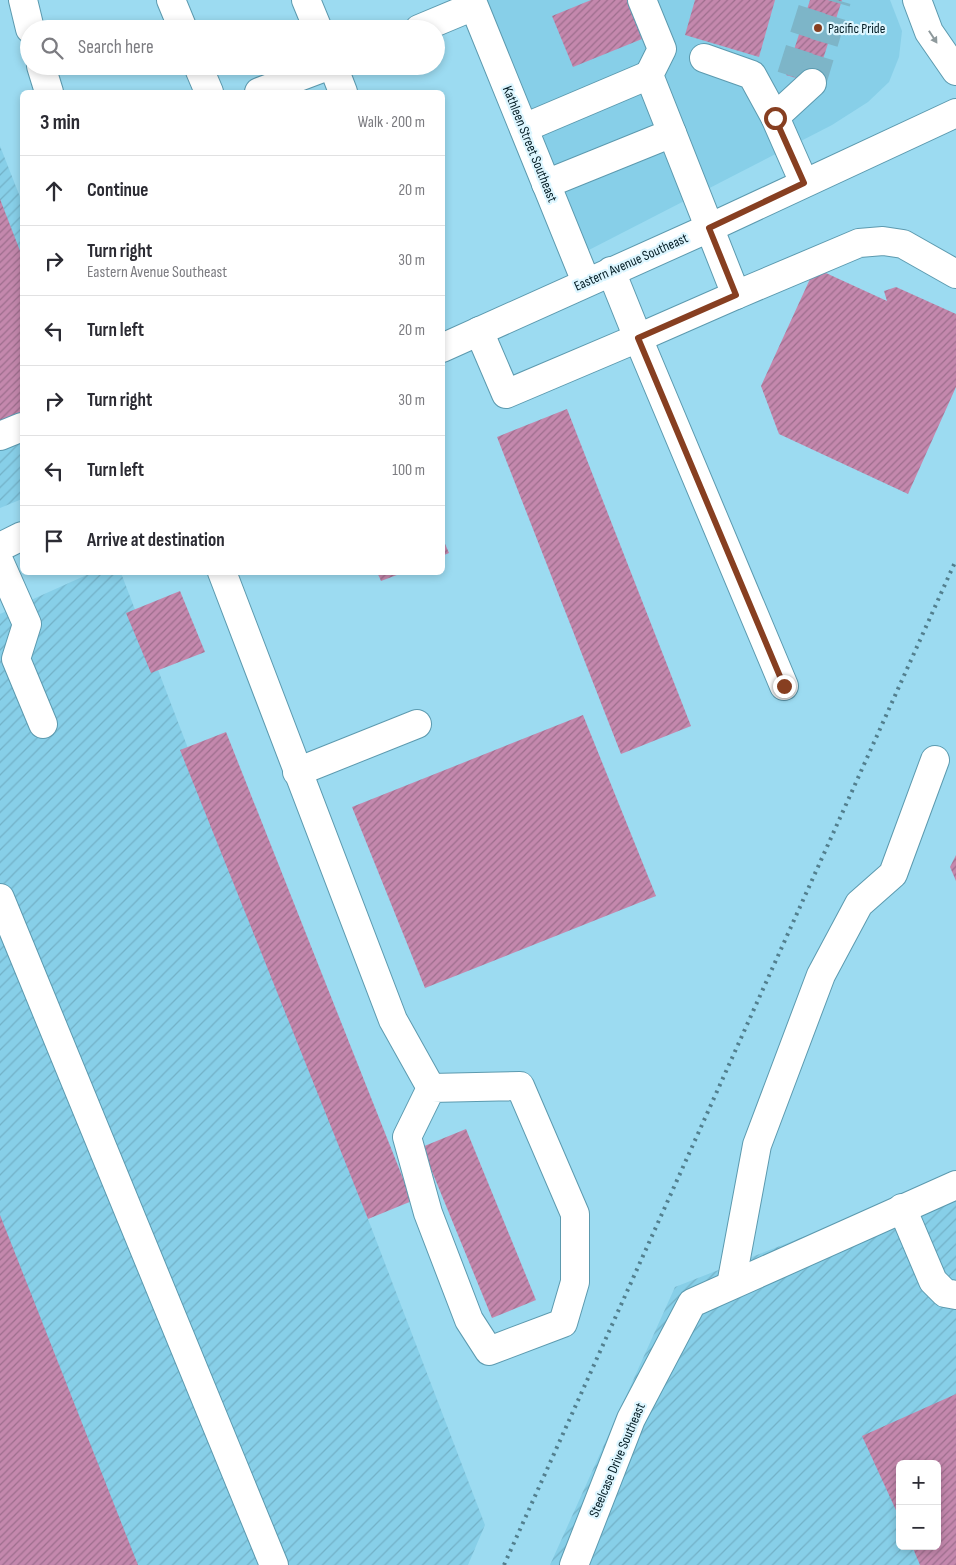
<!DOCTYPE html>
<html lang="en">
<head>
<meta charset="utf-8">
<style>
	:root { --surface:#fff; --page:#f7f7f7; --text:#2b2b33; --muted:#7c7c81; --line:#e1e1e2 }
	body { margin:0; font-family:"Sofia Sans Condensed",sans-serif; background:var(--page); color:var(--text) }
	.controls { position:absolute; right:15px; bottom:15px; display:grid; overflow:hidden; border-radius:8px; box-shadow:0 2px 8px #0003 }
	.controls button { width:45px; height:45px; display:grid; place-items:center; padding:0; border:0; border-bottom:1px solid var(--line); background:var(--surface); color:var(--text); font:25px sans-serif }
	.stop { position:absolute; width:15px; height:15px; margin:-11px; border:4px solid #873f21; border-radius:50%; background:#fff }
	.stop.end { background:#873f21; border-color:#fff; box-shadow:0 1px 5px #0008 }
	.list { margin:0; padding:0; list-style:none }
	h2 { display:flex; justify-content:space-between; align-items:center; height:65px; margin:0; padding:0 20px; font-size:21px }
	h2 small { font-size:16px; font-weight:400; color:var(--muted) }
	.list li { display:grid; grid-template-columns:32px 1fr auto; gap:15px; align-items:center; box-sizing:border-box; height:70px; padding:0 20px; border-top:1px solid var(--line) }
	.list b { display:block; font-size:19px; white-space:nowrap }
	.list p { margin:0; font-size:16px; white-space:nowrap; color:var(--muted) }
	.list em { font-size:16px; font-style:normal; color:var(--muted) }
	.icon { flex:none; width:28px; height:28px; fill:none; stroke:currentColor; stroke-width:2; stroke-linecap:round; stroke-linejoin:round }
	.map { position:relative; flex:none; width:956px; height:1565px; overflow:hidden }
	.search { position:absolute; background:var(--surface); box-shadow:0 2px 8px #0003; left:20px; top:20px; width:425px; height:55px; display:flex; align-items:center; gap:12px; box-sizing:border-box; padding:0 18px; border-radius:28px; color:var(--muted); font-size:19px }
	.panel { position:absolute; background:var(--surface); box-shadow:0 2px 8px #0003; left:20px; top:90px; width:425px; height:485px; border-radius:8px }
	.map>svg:first-child { display:block }
	.built { fill:#87cfe8 }
	.industrial { fill:url(#industrial-furrows); fill-rule:evenodd }
	.building { fill:url(#building-hatch) }
	.lines { fill:none; stroke-linecap:round; stroke-linejoin:round }
	.minor-tunnel { stroke:#7db5c8; stroke-width:28; stroke-dasharray:28 14; stroke-linecap:butt }
	.minor-casing { stroke:#5c9aaf; stroke-width:30 }
	.major-casing { stroke:#5c9aaf; stroke-width:30 }
	.minor { stroke:#fff; stroke-width:28 }
	.major { stroke:#fff; stroke-width:28 }
	.rail { stroke:#527f8e; stroke-width:4; stroke-dasharray:2.5 5; stroke-linecap:butt }
	.oneway { fill:#8e999c }
	.route { stroke:#873f21; stroke-width:6 }
	.poi-dot { fill:#873f21; stroke:#ddf6ff; stroke-width:2 }
	.labels { text-anchor:middle; dominant-baseline:central; stroke-width:4.5; stroke-linejoin:round; paint-order:stroke }
	.poi-label { font-size:14px; fill:#031c24; stroke:#ddf6ff; text-anchor:start }
	.street-label { font-size:14px; fill:#031c24; stroke:#ddf6ff }
</style>
</head>
<body>
<div class="map">
<svg width="956" height="1565" viewBox="0 0 956 1565">
	<defs>
		<pattern id="industrial-furrows" width="10" height="10" patternUnits="userSpaceOnUse" patternTransform="scale(1.25)"><rect width="10" height="10" fill="#87cfe8"/><path d="M-1 1l2-2M0 10L10 0M9 11l2-2" fill="none" stroke="#73b1c7"/></pattern>
		<pattern id="building-hatch" width="6" height="6" patternUnits="userSpaceOnUse" patternTransform="scale(1.25)"><rect width="6" height="6" fill="#c488ad"/><path d="M-1 1l2-2M0 6l6-6M5 7l2-2" fill="none" stroke="#9d6e8d"/></pattern>
	</defs>
	<rect width="100%" height="100%" fill="#9cdbf1"/>
	<path class="built" d="M484,0H890L902,31L899,57L889,82L868,102L832,125L585,252Z"/>
	<g class="industrial">
		<path d="M0,146L22,202V499L0,508Z"/>
		<path d="M91,573H121L485,1525L468,1565H0V614Z"/>
		<path d="M956,1177V1565H550L675,1287ZM900,1464H937V1546H900Z"/>
	</g>
	<g class="building">
		<path d="M591,0H627L642,39L573,67L552,16Z"/>
		<path d="M695,0H775L759,57L685,35Z"/>
		<path d="M810,0H842L815,84L786,75Z"/>
		<path d="M0,199L22,256V415L0,424Z"/>
		<path d="M815,268L887,301L884,291L896,287L956,314V387L908,494L779,434L761,386Z"/>
		<path d="M567,409L691,726L621,754L497,437Z"/>
		<path d="M442,537L449,553L442,556Z"/>
		<path d="M377,572H402V573L381,581Z"/>
		<path d="M180,591L205,652L151,673L126,613Z"/>
		<path d="M583,715L656,896L425,988L352,807Z"/>
		<path d="M226,732L412,1201L368,1219L180,750Z"/>
		<path d="M956,855V881L950,867Z"/>
		<path d="M466,1129L536,1300L492,1318L422,1147Z"/>
		<path d="M0,1215L138,1565H0Z"/>
		<path d="M956,1394V1565H920L912,1546H937V1464H900V1519L862,1436Z"/>
	</g>
	<g class="lines">
		<g class="minor-tunnel">
			<path d="M791,76L815,0"/>
			<path d="M812,83L837,0"/>
		</g>
		<defs>
			<g id="minor">
				<path d="M23,0L30,29"/>
				<path d="M171,0L183,29"/>
				<path d="M306,0L318,29"/>
				<path d="M642,0L662,49L649,75L672,133"/>
				<path d="M917,0L929,32L956,71"/>
				<path d="M419,29L474,6L586,282"/>
				<path d="M704,58L752,75L775,117"/>
				<path d="M41,66L49,92"/>
				<path d="M198,66L209,92"/>
				<path d="M333,66L343,92"/>
				<path d="M259,92L328,66"/>
				<path d="M524,128L649,75"/>
				<path d="M804,183L775,117L812,83"/>
				<path d="M546,184L672,133L736,295L859,243L883,241L903,244L956,274"/>
				<path d="M611,271L638,338L736,295"/>
				<path d="M479,331L506,394L638,338L784,686"/>
				<path d="M0,436L22,427"/>
				<path d="M0,563L27,624L16,659L43,724"/>
				<path d="M222,572L393,1020L431,1088"/>
				<path d="M297,772L417,724"/>
				<path d="M0,898L274,1565"/>
				<path d="M520,1086L575,1214V1282L563,1323L489,1351L469,1320L428,1213L407,1137L431,1088Z"/>
				<path d="M902,1208L933,1281L945,1293L956,1295"/>
				<path d="M731,1285L757,1145L821,975L859,904L893,874L935,760"/>
				<path d="M574,1565L631,1419L692,1303L956,1185"/>
			</g>
			<g id="major">
				<path d="M442,348L709,228L956,113"/>
				<path d="M0,547L22,536"/>
			</g>
		</defs>
		<use href="#minor" class="minor-casing"/>
		<use href="#major" class="major-casing"/>
		<use href="#minor" class="minor"/>
		<use href="#major" class="major"/>
		<path class="rail" d="M504,1565L956,560"/>
	</g>
	<defs><path id="oneway-solid" d="M-6-.8H1V-3.2L6.5 0L1 3.2V.8H-6Z" transform="scale(1.25)"/></defs>
	<use class="oneway" href="#oneway-solid" transform="translate(933 37) rotate(57)"/>
	<g class="lines">
		<path class="route" d="M775,118L804,183L709,228L736,295L638,338L784,686"/>
	</g>
	<circle class="poi-dot" cx="818" cy="28" r="5"/>
	<g class="labels">
		<g class="poi-label">
			<text x="828" y="28">Pacific Pride</text>
		</g>
		<g class="street-label">
			<text transform="translate(530 144) rotate(68)">Kathleen Street Southeast</text>
			<text transform="translate(631 262) rotate(-24)">Eastern Avenue Southeast</text>
			<text transform="translate(617 1460) rotate(-67)">Steelcase Drive Southeast</text>
		</g>
	</g>
</svg>
<div class="controls">
<button>+</button>
<button>−</button>
</div>
<div class="stop" style="left:775px;top:118px"></div>
<div class="stop end" style="left:784px;top:686px"></div>
<div class="search"><svg class="icon" aria-label="search" viewBox="0 0 24 24"><circle cx="10" cy="10" r="6"/><path d="M15 15l6 6"/></svg>Search here</div>
<section class="panel">
<h2>3 min<small>Walk · 200 m</small></h2>
<ul class="list">
<li><svg class="icon" aria-label="ahead" viewBox="0 0 24 24"><path d="M12 20V5M6 11l6-6 6 6"/></svg><div><b>Continue</b></div><em>20 m</em></li>
<li><svg class="icon" aria-label="right" viewBox="0 0 24 24"><path d="M7 20v-9h11M14 6l5 5-5 5"/></svg><div><b>Turn right</b><p>Eastern Avenue Southeast</p></div><em>30 m</em></li>
<li><svg class="icon" aria-label="left" viewBox="0 0 24 24"><path d="M17 20v-9H6M10 6l-5 5 5 5"/></svg><div><b>Turn left</b></div><em>20 m</em></li>
<li><svg class="icon" aria-label="right" viewBox="0 0 24 24"><path d="M7 20v-9h11M14 6l5 5-5 5"/></svg><div><b>Turn right</b></div><em>30 m</em></li>
<li><svg class="icon" aria-label="left" viewBox="0 0 24 24"><path d="M17 20v-9H6M10 6l-5 5 5 5"/></svg><div><b>Turn left</b></div><em>100 m</em></li>
<li><svg class="icon" aria-label="arrive" viewBox="0 0 24 24"><path d="M6 21V4h12l-3 4 3 4H6"/></svg><div><b>Arrive at destination</b></div></li>
</ul>
</section>
</div>
</body>
</html>
